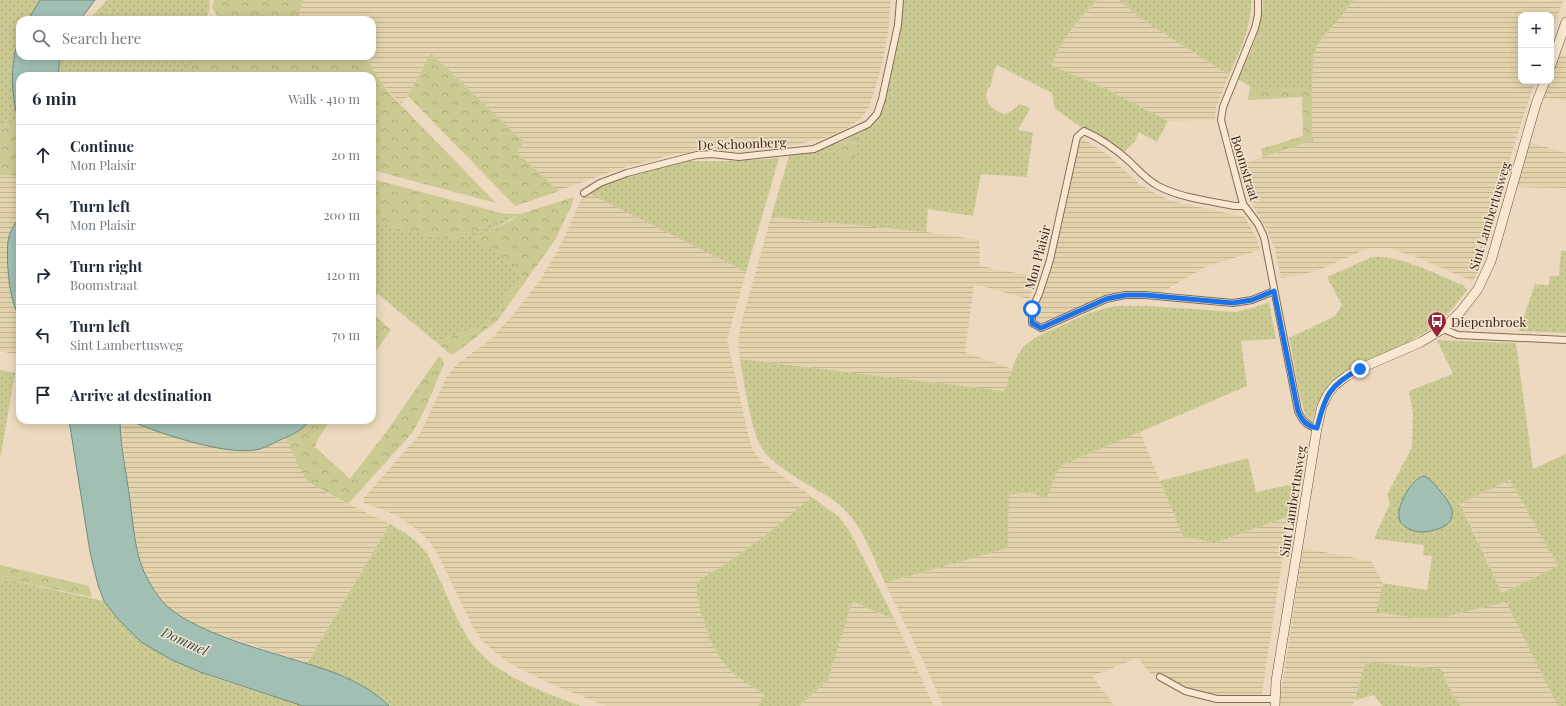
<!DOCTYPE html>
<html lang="en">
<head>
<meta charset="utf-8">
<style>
	:root { --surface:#fff; --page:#f2f2f3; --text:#1f2937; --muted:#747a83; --line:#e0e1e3 }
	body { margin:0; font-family:"Playfair Display",serif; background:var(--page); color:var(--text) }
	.controls { position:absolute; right:12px; top:12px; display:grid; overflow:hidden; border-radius:8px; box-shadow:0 2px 10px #0003 }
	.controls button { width:36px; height:36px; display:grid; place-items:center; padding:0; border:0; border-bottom:1px solid var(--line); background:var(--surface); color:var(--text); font:20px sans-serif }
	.stop { position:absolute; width:12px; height:12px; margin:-9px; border:3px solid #1a73e8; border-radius:50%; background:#fff }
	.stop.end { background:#1a73e8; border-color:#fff; box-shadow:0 1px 4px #0008 }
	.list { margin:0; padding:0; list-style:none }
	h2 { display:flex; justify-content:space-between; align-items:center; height:52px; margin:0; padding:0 16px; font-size:17px }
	h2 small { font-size:13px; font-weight:400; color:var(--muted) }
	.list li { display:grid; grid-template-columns:26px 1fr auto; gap:12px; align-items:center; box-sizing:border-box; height:60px; padding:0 16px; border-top:1px solid var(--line) }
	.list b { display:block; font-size:15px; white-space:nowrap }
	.list p { margin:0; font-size:13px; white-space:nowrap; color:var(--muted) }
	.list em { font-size:13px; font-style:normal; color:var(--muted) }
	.icon { flex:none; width:22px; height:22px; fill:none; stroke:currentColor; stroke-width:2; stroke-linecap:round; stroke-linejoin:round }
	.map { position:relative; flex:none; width:1566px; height:706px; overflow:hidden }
	.search { position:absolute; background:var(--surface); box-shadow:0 2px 10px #0003; left:16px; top:16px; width:360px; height:44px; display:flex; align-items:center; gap:10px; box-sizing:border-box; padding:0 14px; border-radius:12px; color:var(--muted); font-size:15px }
	.panel { position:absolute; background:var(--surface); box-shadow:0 2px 10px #0003; left:16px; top:72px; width:360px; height:352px; border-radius:12px }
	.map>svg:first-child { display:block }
	.farmland { fill:url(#farmland-rules) }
	.grass { fill:url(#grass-dots); fill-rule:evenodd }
	.forest { fill:url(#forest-crowns) }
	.water { fill:#a2bfb3; stroke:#6a8d7f }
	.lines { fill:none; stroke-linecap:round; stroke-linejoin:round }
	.street-casing { stroke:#866a57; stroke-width:8 }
	.secondary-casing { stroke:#674b3b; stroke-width:10 }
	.street { stroke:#f8e8d2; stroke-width:6 }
	.secondary { stroke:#f8e8d2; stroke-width:9 }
	.route { stroke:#1a73e8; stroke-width:5 }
	.labels { text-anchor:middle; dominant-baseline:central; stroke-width:3; stroke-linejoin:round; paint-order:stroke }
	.street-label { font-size:13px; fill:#35251c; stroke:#f5e4ce }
	.poi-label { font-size:13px; fill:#35251c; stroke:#f5e4ce; text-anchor:start }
	.water-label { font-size:14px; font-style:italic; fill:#2b554d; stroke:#f5e4ce }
</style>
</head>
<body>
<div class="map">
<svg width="1566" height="706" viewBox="0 0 1566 706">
	<defs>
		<pattern id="farmland-rules" width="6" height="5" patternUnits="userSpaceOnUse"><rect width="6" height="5" fill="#e3d3ac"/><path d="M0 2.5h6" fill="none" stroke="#c3b593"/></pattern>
		<pattern id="grass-dots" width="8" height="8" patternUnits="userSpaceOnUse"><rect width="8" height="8" fill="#cbca93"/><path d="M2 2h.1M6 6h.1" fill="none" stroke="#afad7e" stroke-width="1.8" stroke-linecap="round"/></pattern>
		<pattern id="forest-crowns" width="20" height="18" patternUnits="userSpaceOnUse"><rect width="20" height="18" fill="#cbca93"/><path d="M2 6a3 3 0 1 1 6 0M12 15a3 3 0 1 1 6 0" fill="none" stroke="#afad7e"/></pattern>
	</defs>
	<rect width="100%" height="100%" fill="#edd9bf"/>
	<g class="farmland">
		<path d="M302,0H891L888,34L882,64L873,95L868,109L861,118L851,126L828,137L786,147L749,151L682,153L675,154L615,170L559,191L517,152L524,142L431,53L408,96L401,104L382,84L365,56H372V20H302L299,19Z"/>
		<path d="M1098,0H1119L1143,20L1229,75L1216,107L1215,120L1168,121L1105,88L1052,66L1057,50L1067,35Z"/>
		<path d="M1354,0L1563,1L1551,33V15H1521V81H1535L1514,145L1480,267L1474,279L1472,281L1421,259L1389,248H1374L1364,250L1319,270L1300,275L1281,278L1275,249L1264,224L1252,205L1236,166L1314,140L1312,138L1311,94L1314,53L1318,44Z"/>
		<path d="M1557,55L1566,56V100L1542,98L1548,81H1551V72Z"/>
		<path d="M1078,139H1084L1109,156L1138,183L1151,191L1171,201L1245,217L1257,239L1260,250L1207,266L1155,296L1115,295L1105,296L1045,321L1035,324L1030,319L1042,291Z"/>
		<path d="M1529,142L1566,153V188L1517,187Z"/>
		<path d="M0,175L20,176V216L10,232L8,241L10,290L14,305L20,318V355L0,351Z"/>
		<path d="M588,193L746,272L727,340L748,433L752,448L761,461L812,497L762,538L724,565L703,577L701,613L710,640L721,660L731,672L764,695L758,706H606L551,684L514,666L498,655L482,641L473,627L437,553L429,541L420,532L405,521L394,514L364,503L363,499L420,434L446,378L457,364L491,339L512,316L539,282L559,248L582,198Z"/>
		<path d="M771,217L926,232L979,240L980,266L1037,277L1029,299L974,284L965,352L1012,369L1004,391L740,359L738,340L741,324Z"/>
		<path d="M120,420H128L146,428L257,450L286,438L298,465L328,494L390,524L307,663L215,633L194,624L167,606L158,595L144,572L139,557L131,513Z"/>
		<path d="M1140,432L1176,520L1215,543L1289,516L1261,699L1207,696L1160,680L1147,670L1138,658L1092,676L1115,706H943L925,665L885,583L1008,548L1009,495L1025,492L1037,495L1053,481L1058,470L1063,465Z"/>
		<path d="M1511,480L1558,566L1502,593L1469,521L1460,504Z"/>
		<path d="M1303,548L1371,561L1383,584L1377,612L1417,618H1439L1506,602L1558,706H1461L1453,695L1441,669L1365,662L1355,700L1352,706H1279Z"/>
		<path d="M852,602L859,604L895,620L934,706H800L828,680Z"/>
	</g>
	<g class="grass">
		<path d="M0,0H40L28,20H20V36L14,57L13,96L18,121L6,124L0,132Z"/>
		<path d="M107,0H209C211,8 209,17 201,20H153L126,15L104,12L100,20H80L83,17L90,19Z"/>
		<path d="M901,0H1098C1078,21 1061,38 1052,66L1105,88L1168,121L1157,142L1139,132L1135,141L1121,155L1055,109L1052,93L997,65C992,75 994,74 991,84C990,89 991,84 988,89C981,101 994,110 1003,114L1009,113L1020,104L1030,108L1018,130L1033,132L1027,177L981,174L973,216L928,209L926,232L771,217L789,156L833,144L843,156L859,141L855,134L863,129L877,115Z"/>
		<path d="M1119,0H1251C1252,28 1240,50 1229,75L1143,20Z"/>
		<path d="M1263,0H1354L1318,44L1314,53L1312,89L1255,90L1238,79C1249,54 1263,29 1263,0Z"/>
		<path d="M60,56H198L186,76H58Z"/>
		<path d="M779,158L746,272L588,193L601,185L684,161H737Z"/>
		<path d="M510,214H520L472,240L481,242L523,276L487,324L436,342L378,294L372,300V221L431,236L455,239Z"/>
		<path d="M1561,251H1566V333L1519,331L1535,284L1549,285L1550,276H1559Z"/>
		<path d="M1372,257C1402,255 1437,275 1464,286L1467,290L1454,307L1439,324L1407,343L1344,372L1332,381L1323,393L1316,407L1311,426C1300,411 1294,358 1289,338L1335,316L1342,305L1327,277Z"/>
		<path d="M1269,302L1276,339L1241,341L1247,386L1063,465L1058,470L1046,499C1032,491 1025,492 1009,495L1008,548L885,583C874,559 862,525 842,507C820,488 781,474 763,450C751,433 744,381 740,359L1004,391L1017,356L1024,346L1036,337L1087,314L1106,308L1116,306H1150L1235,312L1256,307Z"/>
		<path d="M1437,340L1516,343L1533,469L1566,454V706H1558L1506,602L1439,618H1417L1376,612L1383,585L1382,583L1427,590L1432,556L1423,555L1424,545L1374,539L1390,503L1387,495L1412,447L1413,413L1409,391L1453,374ZM1510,480L1558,566L1502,593L1460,504Z"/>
		<path d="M0,370L15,373L0,459Z"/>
		<path d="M1248,458L1256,492L1294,484L1289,516L1215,543L1183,536L1160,481Z"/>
		<path d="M812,497L839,517L850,532L895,620L859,604L852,602L828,680L800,706H758L764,695L731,672L721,660L710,640L701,613L696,587L698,582L703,577L724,565L762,538Z"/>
		<path d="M390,524C403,531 415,539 425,551C430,557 432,564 435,570C448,595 456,623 474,646C498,676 545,693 581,706H389L363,686L352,680L307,663Z"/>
		<path d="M0,578L104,601L117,618L141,642L170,659L214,678L303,706H0Z"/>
		<path d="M1365,662L1441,669L1453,695L1461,706H1382L1374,695L1355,700Z"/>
	</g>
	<g class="forest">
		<path d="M214,0H302L299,18L302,20H215L218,17L212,7Z"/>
		<path d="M104,12L126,15L153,20H100Z"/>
		<path d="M431,53L524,142L517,152L559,191L515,206L408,96Z"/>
		<path d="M198,56H365L382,84L391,95L496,203L372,170V76H186Z"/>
		<path d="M1250,87L1256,90L1312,89V138L1314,140L1263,157L1261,149L1303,136L1302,97L1248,100Z"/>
		<path d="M18,121L20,128V176L0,175V132L6,124Z"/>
		<path d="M855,134L859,141L853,164L843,156L833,144L841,142Z"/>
		<path d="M372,179L501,213L510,214L455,239L431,236L372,221Z"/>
		<path d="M574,197L571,207L555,240L497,321L454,354H450L436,342L487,324L523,276L481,242L471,240L510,221L520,214Z"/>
		<path d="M372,313L391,330L372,356Z"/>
		<path d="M439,356L443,360L444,364L425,409L413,432L348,504L307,481L298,465L286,438L299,432L310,420H330L317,441L315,447L350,479L384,435Z"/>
		<path d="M0,565L89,586L92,597L0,578Z"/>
	</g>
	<g class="water">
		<path d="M40,0H95L80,20H28Z"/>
		<path d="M20,36V56H60L58,76H20V128C12,98 8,67 20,36Z"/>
		<path d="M20,216V318C9,301 6,261 8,241C9,232 15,224 20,216Z"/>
		<path d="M69,420H120C120,444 127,476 130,501C133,524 135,551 144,572C150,584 158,598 168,607C199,633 257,648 295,660C329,670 364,681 389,706H303L200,672L170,659L141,642L117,618L104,601L98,585L90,552Z"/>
		<path d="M128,420H310C302,431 292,435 280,440C272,444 263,449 255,450C223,455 158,433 128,420Z"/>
		<path d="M1424,476C1431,479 1435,485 1440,491C1452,504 1461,521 1438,529C1428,532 1419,534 1409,529C1405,527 1401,524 1400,521C1394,509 1412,477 1424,476Z"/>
	</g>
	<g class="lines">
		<defs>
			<g id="street">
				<path d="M1258,0V15L1255,28L1223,107L1221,120L1243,204L1258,224L1264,237L1298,411C1302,420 1306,426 1317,428"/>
				<path d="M584,193L600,183L627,173L697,155L712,154L739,157L814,149L868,124L877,114L882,99L898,25L900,0"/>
				<path d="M1243,204V206H1235C1210,201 1181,198 1158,186C1147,180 1139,171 1130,162C1117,150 1100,138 1084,131L1077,137L1050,260L1039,294L1032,309V323L1041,328L1106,299L1125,295H1145L1233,303L1252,300L1274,291"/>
				<path d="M1443,329L1458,335L1566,340"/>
				<path d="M1160,677L1185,691L1217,699H1275"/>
			</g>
			<g id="secondary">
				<path d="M1551,65L1566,22"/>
				<path d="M1275,706L1276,681L1317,428L1322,406L1328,394L1335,385L1347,376L1359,369L1421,342L1443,329L1461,311L1478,289L1491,261L1536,104L1545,81"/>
			</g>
		</defs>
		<use href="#street" class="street-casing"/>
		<use href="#secondary" class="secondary-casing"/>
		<use href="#street" class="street"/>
		<use href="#secondary" class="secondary"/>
	</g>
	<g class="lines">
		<path class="route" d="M1032,309V323L1041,328L1106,299L1126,295H1145L1233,303L1252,300L1274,291L1298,411C1302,420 1306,426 1317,428C1325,396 1329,385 1360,369"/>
	</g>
	<defs>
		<symbol id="bus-pin" viewBox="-11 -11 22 30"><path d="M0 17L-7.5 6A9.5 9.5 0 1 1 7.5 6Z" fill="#952837" stroke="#f5e4ce"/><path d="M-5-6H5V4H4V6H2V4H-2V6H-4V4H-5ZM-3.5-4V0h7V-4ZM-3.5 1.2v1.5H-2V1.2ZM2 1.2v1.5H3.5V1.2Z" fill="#fff"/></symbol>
	</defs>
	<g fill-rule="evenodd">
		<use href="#bus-pin" x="1426" y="310" width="22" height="30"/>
	</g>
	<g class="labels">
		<g class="street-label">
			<text transform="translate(742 143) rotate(-2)">De Schoonberg</text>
			<text transform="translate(1246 168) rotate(73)">Boomstraat</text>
			<text transform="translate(1489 216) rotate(-73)">Sint Lambertusweg</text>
			<text transform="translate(1037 257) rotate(-75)">Mon Plaisir</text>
			<text transform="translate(1292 501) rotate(-81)">Sint Lambertusweg</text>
		</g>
		<g class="poi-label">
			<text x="1451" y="321">Diepenbroek</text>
		</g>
		<g class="water-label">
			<text transform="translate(185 641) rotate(24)">Dommel</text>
		</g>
	</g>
</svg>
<div class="controls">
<button>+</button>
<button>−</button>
</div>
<div class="stop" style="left:1032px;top:309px"></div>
<div class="stop end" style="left:1360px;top:369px"></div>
<div class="search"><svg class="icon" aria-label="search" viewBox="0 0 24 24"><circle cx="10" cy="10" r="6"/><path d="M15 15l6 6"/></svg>Search here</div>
<section class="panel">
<h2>6 min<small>Walk · 410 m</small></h2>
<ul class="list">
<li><svg class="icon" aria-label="ahead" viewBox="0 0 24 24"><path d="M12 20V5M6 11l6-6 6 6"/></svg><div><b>Continue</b><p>Mon Plaisir</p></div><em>20 m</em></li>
<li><svg class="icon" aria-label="left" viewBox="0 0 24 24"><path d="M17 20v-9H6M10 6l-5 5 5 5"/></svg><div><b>Turn left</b><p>Mon Plaisir</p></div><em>200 m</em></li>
<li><svg class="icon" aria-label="right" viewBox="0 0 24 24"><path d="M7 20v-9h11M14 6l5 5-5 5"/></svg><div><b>Turn right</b><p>Boomstraat</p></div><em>120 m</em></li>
<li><svg class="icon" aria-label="left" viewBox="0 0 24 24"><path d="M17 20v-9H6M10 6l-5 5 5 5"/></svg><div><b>Turn left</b><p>Sint Lambertusweg</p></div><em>70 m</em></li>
<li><svg class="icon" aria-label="arrive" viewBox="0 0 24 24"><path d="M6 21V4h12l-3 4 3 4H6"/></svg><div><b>Arrive at destination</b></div></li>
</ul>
</section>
</div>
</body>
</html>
